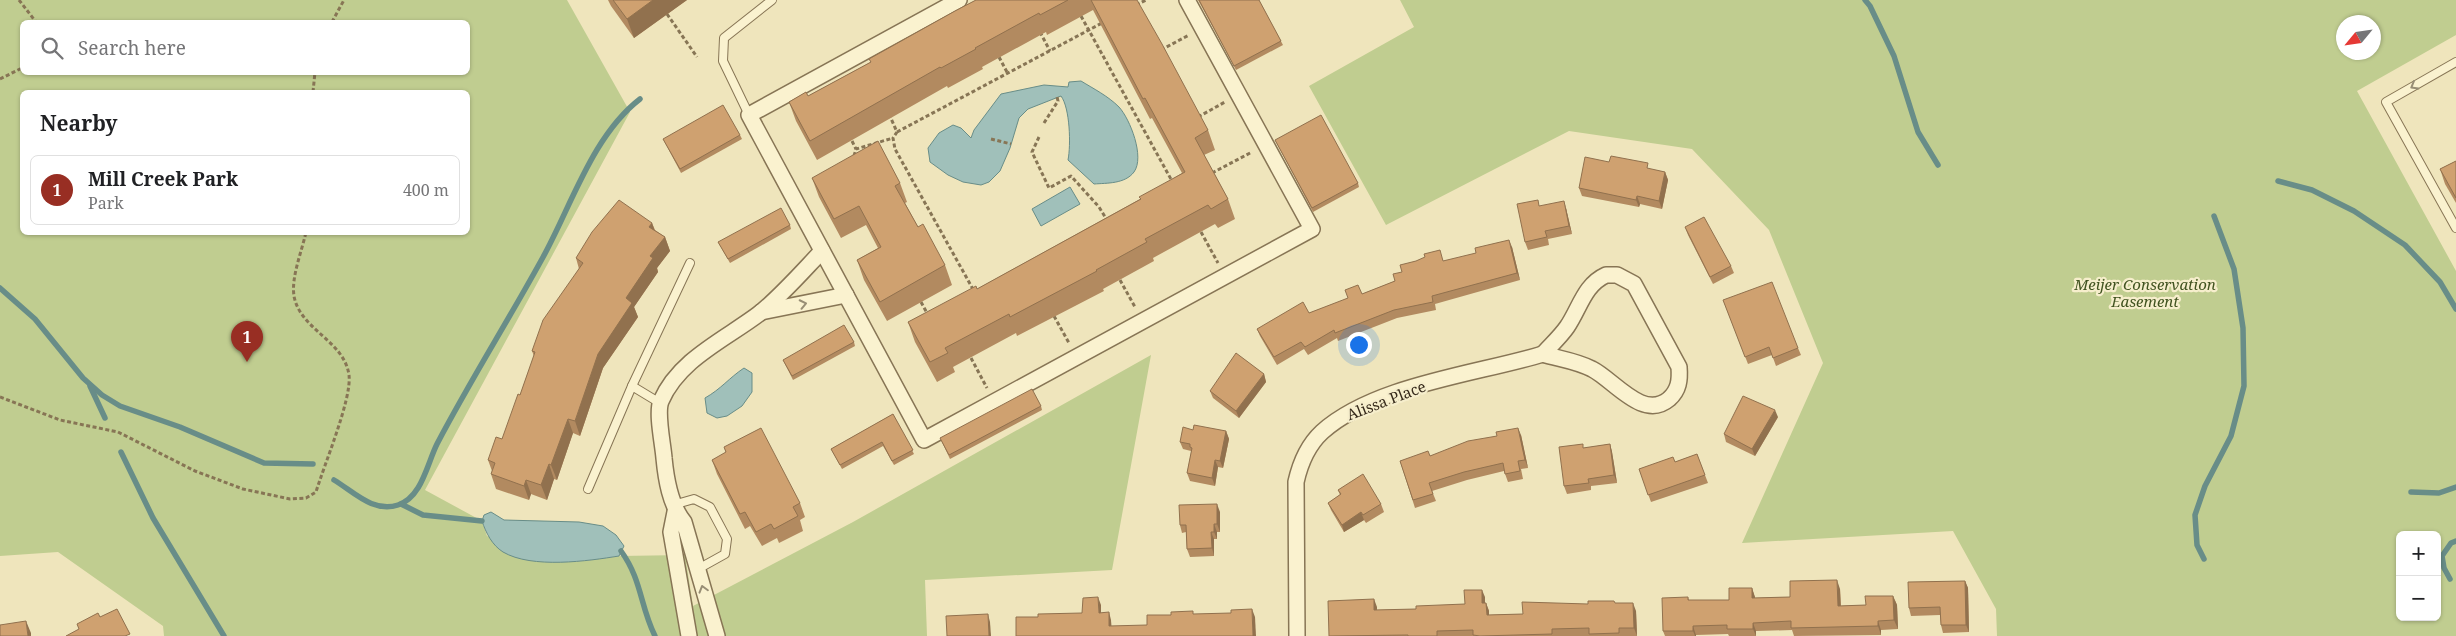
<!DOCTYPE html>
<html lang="en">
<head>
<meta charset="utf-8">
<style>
	:root { --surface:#fff; --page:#f2f2f2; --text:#202124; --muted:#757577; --line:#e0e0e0; --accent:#982e23 }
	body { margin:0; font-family:"Noto Serif",serif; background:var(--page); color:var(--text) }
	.controls { position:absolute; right:15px; bottom:15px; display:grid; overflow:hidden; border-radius:8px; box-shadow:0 1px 4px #0004 }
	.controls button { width:45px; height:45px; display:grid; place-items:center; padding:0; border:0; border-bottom:1px solid var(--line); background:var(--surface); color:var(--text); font:25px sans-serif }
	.compass { position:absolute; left:2336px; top:15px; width:45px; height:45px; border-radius:50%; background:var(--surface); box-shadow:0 1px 4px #0004; rotate:241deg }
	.you { position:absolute; left:1358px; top:344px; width:18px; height:18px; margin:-12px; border:4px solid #fff; border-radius:50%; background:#1a73e8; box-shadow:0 0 0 8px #1a73e833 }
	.badge { display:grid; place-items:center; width:32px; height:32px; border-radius:50%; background:var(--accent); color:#fff; font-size:16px; font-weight:700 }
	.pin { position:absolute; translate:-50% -41px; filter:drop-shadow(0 1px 2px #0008) }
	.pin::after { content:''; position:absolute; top:26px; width:18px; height:15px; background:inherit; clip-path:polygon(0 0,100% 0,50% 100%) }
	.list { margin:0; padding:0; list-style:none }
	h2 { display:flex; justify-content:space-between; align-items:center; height:65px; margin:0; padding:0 20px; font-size:21px }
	h2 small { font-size:16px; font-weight:400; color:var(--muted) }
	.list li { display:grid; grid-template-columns:32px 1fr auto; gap:15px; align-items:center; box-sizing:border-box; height:70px; margin:0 10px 10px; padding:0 10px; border:1px solid var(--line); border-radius:8px }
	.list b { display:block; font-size:19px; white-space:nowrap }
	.list p { margin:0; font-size:16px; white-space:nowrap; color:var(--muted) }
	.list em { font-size:16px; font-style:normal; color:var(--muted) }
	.icon { flex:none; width:28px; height:28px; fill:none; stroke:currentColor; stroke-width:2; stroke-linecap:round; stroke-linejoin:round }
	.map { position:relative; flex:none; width:2456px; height:636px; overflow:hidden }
	.search { position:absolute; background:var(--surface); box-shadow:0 1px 4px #0004; left:20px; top:20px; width:450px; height:55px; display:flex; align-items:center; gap:12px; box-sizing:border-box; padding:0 18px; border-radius:8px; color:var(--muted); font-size:19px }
	.panel { position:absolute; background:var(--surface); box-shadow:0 1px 4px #0004; left:20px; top:90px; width:450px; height:145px; border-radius:8px }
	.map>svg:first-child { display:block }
	.green { fill:#c0cd90; fill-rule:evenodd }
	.water { fill:#a0c0ba; stroke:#688d88 }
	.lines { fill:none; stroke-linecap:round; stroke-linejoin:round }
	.stream { stroke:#688d88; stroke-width:5.5 }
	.lane-casing { stroke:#877555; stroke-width:10 }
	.street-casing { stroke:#877555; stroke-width:18 }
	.path { stroke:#877555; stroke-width:3; stroke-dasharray:4 2.5; stroke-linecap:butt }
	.lane { stroke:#faf2cf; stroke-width:8 }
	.street { stroke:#faf2cf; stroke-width:15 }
	.wall { fill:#b28a60 }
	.shaded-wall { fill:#91714e }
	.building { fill:#cfa170; stroke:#91714e }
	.oneway { stroke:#988e75 }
	.labels { text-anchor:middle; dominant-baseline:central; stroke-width:4.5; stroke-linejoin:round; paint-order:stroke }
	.park-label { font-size:15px; font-style:italic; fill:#415320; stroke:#f6eecc }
	.street-label { font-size:15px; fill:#362a1b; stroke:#f6eecc }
</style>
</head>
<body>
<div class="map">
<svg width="2456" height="636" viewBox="0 0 2456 636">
	<rect width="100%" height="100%" fill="#efe5bc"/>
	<g class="green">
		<path d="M0,0H567L630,112L425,490L482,521L487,536L550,562L584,561L619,556L685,555L693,606L853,522L1151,355L1112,570L925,580L927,636H164L163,626L58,552L0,556ZM22,22H468V72H22ZM22,92H468V232H22Z"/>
		<path d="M1400,0H2456V35L2357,91L2456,271V636H1997L1996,609L1953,531L1742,543L1823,363L1769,230L1692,149L1569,131L1386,225L1309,86L1414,27ZM2344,22H2374V52H2344ZM2400,535H2437V617H2400Z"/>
	</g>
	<g class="water">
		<path d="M1081,81C1094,89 1108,96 1119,107C1130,119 1145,157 1134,172C1125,184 1107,183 1094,184L1068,160C1071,145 1070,108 1061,96L1028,109L1019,118L1010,148L1000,171L989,182L981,185L963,182L948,175L930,162L928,148L939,133L953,125L961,128L971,138L974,130L1001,94L1044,85L1068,87L1069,82Z"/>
		<path d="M1070,187L1080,204L1041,226L1032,209Z"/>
		<path d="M744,368L752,373V392L742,406L727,416L717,418L707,413L705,398C721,389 729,378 744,368Z"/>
		<path d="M491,512L504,520L579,522L603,526L616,535L624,546L619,556C588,561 532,569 503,552C492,545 486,533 482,521L484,515Z"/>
	</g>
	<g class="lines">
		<g class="stream">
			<path d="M1865,0L1870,6L1894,56L1918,132L1938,165"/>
			<path d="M2278,181L2312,190L2354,211L2405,245L2440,282L2456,309"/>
			<path d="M0,288L35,319L83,378L102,395L120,406L180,427L264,463L313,464"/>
			<path d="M90,386L105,418"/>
			<path d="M121,452L153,518L224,636"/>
			<path d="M334,480C354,492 373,513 398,505C422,497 427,464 437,444C470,381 508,321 542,259C571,207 592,136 640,99"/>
			<path d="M2411,492L2439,493L2456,487"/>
			<path d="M401,504L423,515L482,521"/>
			<path d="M621,551C642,580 640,606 655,636"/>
			<path d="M2204,559L2197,545L2195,515L2205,486L2231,436L2244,386L2243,328L2234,269L2214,216"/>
			<path d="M2450,579L2444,568L2442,556L2451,543L2456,541"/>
		</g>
		<defs>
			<g id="lane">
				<path d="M2456,62L2386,102L2456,228"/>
				<path d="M749,115L723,61L724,38L772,0"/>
				<path d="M632,386L690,263"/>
				<path d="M588,489L632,386L660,403"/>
				<path d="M673,505L694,499L710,507L727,539L725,554L698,569"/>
			</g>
			<g id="street">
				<path d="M959,0L749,115L924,440L1312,229L1187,0"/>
				<path d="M1606,275H1617L1634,284L1679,367C1680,380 1679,390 1669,399C1643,421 1614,380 1592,369C1577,361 1560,359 1543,354C1551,345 1560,337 1567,327C1580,308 1584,285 1606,275Z"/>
				<path d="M761,312L846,295"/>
				<path d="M675,512L671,532L689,636"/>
				<path d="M717,636L684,522C670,505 666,479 664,458C663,444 656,413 661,401C679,359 726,339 760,313C782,295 802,272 822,251"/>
				<path d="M1297,636L1296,482C1300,464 1308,445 1322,432C1374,385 1477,374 1543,354"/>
			</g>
		</defs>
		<use href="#lane" class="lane-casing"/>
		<use href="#street" class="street-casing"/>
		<g class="path">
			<path d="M19,0L36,22"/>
			<path d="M1136,5L1146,0"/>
			<path d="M667,14L697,57"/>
			<path d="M1081,16L1172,181"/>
			<path d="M332,22L344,0"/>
			<path d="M1040,32L1050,51"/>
			<path d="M1161,50L1189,35"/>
			<path d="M999,57L1008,74"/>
			<path d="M0,79L22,68"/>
			<path d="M313,92L315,72"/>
			<path d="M889,114L897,132L893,138L895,149L974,291"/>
			<path d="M1198,117L1225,102"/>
			<path d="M1044,123L1058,101L1057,97"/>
			<path d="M897,132L1102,23"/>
			<path d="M1039,137L1032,152L1049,188L1071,176L1099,207L1107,220"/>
			<path d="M991,139L1011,144"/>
			<path d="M852,141L856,149"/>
			<path d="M854,156L856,149L893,138"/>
			<path d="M1212,173L1252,152"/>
			<path d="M1201,232L1218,263"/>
			<path d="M1120,280L1135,307"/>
			<path d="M921,302L927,313L931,314"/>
			<path d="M1054,316L1069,343"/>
			<path d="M971,358L987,388"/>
			<path d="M0,397L60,420L118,432L195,471L243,489L290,499L306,498L316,492C324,465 352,399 349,375C344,340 300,330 294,296C291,277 302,251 306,232"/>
		</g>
		<use href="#lane" class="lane"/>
		<use href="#street" class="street"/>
	</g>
	<g class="wall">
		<path d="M608,0H687L634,38L611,6Z"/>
		<path d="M976,0H1119L1208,130L1215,150L1204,155L1228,199L1235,219L1218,228L1215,224L1153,258L1154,261L1103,289L1104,291L1017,336L1016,333L953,367L955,372L937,382L915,342L908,322L977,289L1140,199L1182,173L1152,118L1150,119L1093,10L1047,35L1046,32L982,67L983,69L948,88L947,86L817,160L796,121L789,102L808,96L871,62L869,59Z"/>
		<path d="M1198,0H1259L1283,45L1236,70Z"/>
		<path d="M740,135L742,139L681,173L663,139Z"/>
		<path d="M1275,140L1358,183L1359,187L1313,212Z"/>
		<path d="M2456,161V203L2445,184L2440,169Z"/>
		<path d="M1609,162L1665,172L1668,180L1662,209L1640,204L1639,207L1582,196L1579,188Z"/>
		<path d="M812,178L900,183L907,202L905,203L918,227L945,265L952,285L887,321L864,280L857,260L878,248L866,225L841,238L819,197Z"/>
		<path d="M1540,206L1566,208L1572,234L1548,239L1549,245L1528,250L1525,242Z"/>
		<path d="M652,223L655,230L665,237L670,251L657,268L658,272L634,307L638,317L603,368L580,436L573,433L557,480L554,479L547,500L531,494L529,500L496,489L491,474L492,471L488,460L502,439L520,395L534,356L532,351L579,269L576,258Z"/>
		<path d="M790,225L791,229L730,263L718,242Z"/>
		<path d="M1685,227L1731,266L1734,273L1713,284L1688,235Z"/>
		<path d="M1512,247L1520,280L1435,304L1436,310L1397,318L1338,341L1337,338L1308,355L1304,349L1277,365L1260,336L1257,329L1309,313L1362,294L1395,281L1444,261Z"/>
		<path d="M1723,300L1798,348L1801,355L1776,366L1772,355L1748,364Z"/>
		<path d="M854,342L855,346L793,380L783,360Z"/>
		<path d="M1264,374L1266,382L1239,418L1213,398L1210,391Z"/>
		<path d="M1041,406L1042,410L950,459L940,438Z"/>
		<path d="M893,414L914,454L894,465L883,446L842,469L831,449Z"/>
		<path d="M1778,417L1755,456L1726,442L1724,434Z"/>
		<path d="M1193,430L1226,431L1229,439L1223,468L1218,467L1215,486L1190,481L1187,473L1191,453V451L1183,449L1180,442Z"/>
		<path d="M1521,435L1528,468L1521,469L1523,479L1508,482L1504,471L1467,480L1432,491L1436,501L1415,508L1400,461L1430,456Z"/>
		<path d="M1610,444L1612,452L1617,483L1591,486V490L1567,494L1564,486L1584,448Z"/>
		<path d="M724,447L800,503L805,517L800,520L803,531L779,543L777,538L762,546L750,526L745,529L717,474L712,460L726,453Z"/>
		<path d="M1697,454L1708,483L1651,502L1639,469L1675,462Z"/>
		<path d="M1338,490L1381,504L1384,512L1366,523L1364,520L1344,532L1331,510L1328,503L1340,495Z"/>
		<path d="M1220,512V532H1217V539H1214V556L1190,557L1187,549L1186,532L1182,533L1180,525Z"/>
		<path d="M1965,581L1968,588L1969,632L1943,633L1941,625L1940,615L1911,616L1909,608Z"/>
		<path d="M1752,588L1755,598L1790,597L1840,589L1841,606L1866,605L1893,596L1897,605L1898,629L1881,630V635L1794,636L1792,630L1756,631V636H1729L1728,634L1696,635V636H1665L1663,631L1688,597L1689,600H1729Z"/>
		<path d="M1485,597V603H1486L1489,611V615L1523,614L1588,604L1615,603L1636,611L1637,636H1329L1377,607V610L1416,609L1465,604Z"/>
	</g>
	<g class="shaded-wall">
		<path d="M653,0H687L634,38L627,19Z"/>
		<path d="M1665,172L1668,180L1662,209L1659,201Z"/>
		<path d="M1637,196L1640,204L1639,207L1636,200Z"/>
		<path d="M1564,201L1566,208L1572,234L1569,226Z"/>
		<path d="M652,223L657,237L649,227Z"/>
		<path d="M665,237L670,251L657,268L658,272L634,307L638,317L603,368L580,436L575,421L598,354L626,298L650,256Z"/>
		<path d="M1509,240L1512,247L1520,280L1517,273Z"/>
		<path d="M1264,374L1266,382L1239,418L1236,411Z"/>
		<path d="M1775,410L1778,417L1755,456L1752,449Z"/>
		<path d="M568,419L573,433L557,480L551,465Z"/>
		<path d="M1518,428L1521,435L1528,468L1525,460Z"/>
		<path d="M1226,431L1229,439L1223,468L1220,461Z"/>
		<path d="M1610,444L1612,452L1617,483L1614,475Z"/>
		<path d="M1215,460L1218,467L1215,486L1212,478Z"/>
		<path d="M549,464L554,479L547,500L541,485Z"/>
		<path d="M526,480L531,494L529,500L524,486Z"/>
		<path d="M1217,504L1220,512V532L1217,524Z"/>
		<path d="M1361,512L1364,520L1344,532L1342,525Z"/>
		<path d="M1214,524L1217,532V539L1214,532Z"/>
		<path d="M1211,532L1214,539V556L1212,548Z"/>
		<path d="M1837,580L1840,589L1841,615L1838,606Z"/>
		<path d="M1965,581L1968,588L1969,632L1966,625Z"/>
		<path d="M1752,588L1755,597L1756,607L1752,598Z"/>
		<path d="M1482,590L1485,597V611L1482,603Z"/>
		<path d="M1893,596L1897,605L1898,629L1894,620Z"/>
		<path d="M1098,597L1101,605V620L1099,613Z"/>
		<path d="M1374,599L1377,607V618L1374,610Z"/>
		<path d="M1486,603L1489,611V622L1487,615Z"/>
		<path d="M1633,603L1636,611L1637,636L1634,628Z"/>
		<path d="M1252,609L1255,617L1256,636H1253Z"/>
		<path d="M1109,612L1111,620L1112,633L1109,626Z"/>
		<path d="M988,614L990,622L991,636H989Z"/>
		<path d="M26,621L31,633V636H28Z"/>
		<path d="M1878,621L1881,630V635L1878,626Z"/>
		<path d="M1753,623L1756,631V636L1753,629Z"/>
		<path d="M1693,626L1696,635V636H1695L1693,631Z"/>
	</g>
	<g class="building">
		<path d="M613,0H653L627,19Z"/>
		<path d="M976,0H1068L1040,15L1039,13L975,48L976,49L941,68L940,67L810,141L789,102L806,92L808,96L871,62L869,59L955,11Z"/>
		<path d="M1091,0H1137L1162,44L1208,130L1195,138L1228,199L1211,209L1208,205L1145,239L1147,242L1096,270L1097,271L1010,317L1009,314L945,348L948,353L930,362L908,322L976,286L977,289L1141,199L1139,197L1185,172L1145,98L1143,99Z"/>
		<path d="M1199,0H1259L1281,41L1234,66Z"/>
		<path d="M723,105L740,135L680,169L663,139Z"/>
		<path d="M1321,115L1358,183L1312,208L1275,140Z"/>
		<path d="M878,141L900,183L895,186L918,227L923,224L945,265L880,302L857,260L881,247L859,206L834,219L812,178Z"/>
		<path d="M1611,156L1648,163L1647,168L1665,172L1659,201L1637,196L1636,200L1579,188L1585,157L1609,162Z"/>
		<path d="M2456,161V198L2440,169Z"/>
		<path d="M619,200L652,223L649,227L665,237L650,256L653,258L626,298L632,303L598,354L575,421L568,419L551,465L549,464L541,485L526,480L524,486L491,474L495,463L488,460L496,437L502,439L518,394L520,395L535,352L532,351L543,320L583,263L576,258L592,232Z"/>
		<path d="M1538,200L1539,206L1564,201L1569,226L1545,231L1547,237L1525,242L1517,204Z"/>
		<path d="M781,208L790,225L728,259L718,242Z"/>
		<path d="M1704,217L1731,266L1710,277L1685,227Z"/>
		<path d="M1509,240L1517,273L1432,296L1433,302L1394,310L1335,333L1334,330L1305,347L1301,342L1274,357L1257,329L1303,302L1309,313L1348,298L1345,290L1358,285L1362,294L1395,281L1393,274L1402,272L1400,265L1416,261L1425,257L1424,254L1440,250L1443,261L1476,253L1475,248Z"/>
		<path d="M1772,282L1798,348L1773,358L1769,347L1745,357L1723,300Z"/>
		<path d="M844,325L854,342L792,376L783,360Z"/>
		<path d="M1236,353L1264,374L1236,411L1210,391Z"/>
		<path d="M1032,389L1041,406L949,455L940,438Z"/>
		<path d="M1743,396L1775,410L1752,449L1724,434Z"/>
		<path d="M893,414L913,450L892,461L882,442L840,465L831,449Z"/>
		<path d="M1194,425L1226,431L1220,461L1215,460L1212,478L1187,473L1192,448L1190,447V444L1180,442L1183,427L1193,430Z"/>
		<path d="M761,428L800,503L793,507L798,516L774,529L771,524L756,532L745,512L740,514L712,460L726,452L724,447Z"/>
		<path d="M1518,428L1525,460L1518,461L1520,471L1505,474L1503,463L1464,472L1429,483L1433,494L1413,500L1400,461L1428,451L1430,456L1468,441L1497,436L1496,432Z"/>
		<path d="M1583,444V448L1610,444L1614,475L1588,479L1589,483L1564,486L1559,447Z"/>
		<path d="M1697,454L1705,475L1648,495L1639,469L1673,457L1675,462Z"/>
		<path d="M1363,474L1381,504L1363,515L1361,512L1342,525L1328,503L1341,494L1338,490Z"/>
		<path d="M1217,504V524H1214V532H1211L1212,548L1187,549L1186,525H1180L1179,505Z"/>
		<path d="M1837,580L1838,606L1866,605L1865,596H1893L1894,620L1878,621V626L1791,628V621L1753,623V629H1727V625L1693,626V631H1663L1662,598L1688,597V600H1729V588H1752V598L1790,597V581Z"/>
		<path d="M1965,581L1966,625H1941L1940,607L1909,608L1908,582Z"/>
		<path d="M1464,590H1482V603H1486L1487,615L1523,614L1522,602L1588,604V601H1614L1615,603H1633L1634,628H1619V633L1589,634V628L1552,629V634L1480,636L1473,635V630L1437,631V636H1408V635L1329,636L1328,601L1374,599V610L1416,609V606L1465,604Z"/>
		<path d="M1098,597L1099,613L1109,612V626L1147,625V615H1171V612L1193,611V614L1231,613V610L1252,609L1253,636H1016V617H1038V614L1082,613L1083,598Z"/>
		<path d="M117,609L130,634L125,636H66L79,629L77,624L98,613L100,617Z"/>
		<path d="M988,614L989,636H947L946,616Z"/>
		<path d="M26,621L28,636H0V625Z"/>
	</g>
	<defs><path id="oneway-chevron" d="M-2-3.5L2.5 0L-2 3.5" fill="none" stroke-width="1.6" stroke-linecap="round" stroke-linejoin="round" transform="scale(1.25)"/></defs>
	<g class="oneway">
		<use href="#oneway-chevron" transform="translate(2414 86) rotate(150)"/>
		<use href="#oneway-chevron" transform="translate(803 304) rotate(-12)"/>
		<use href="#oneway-chevron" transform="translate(703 589) rotate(-106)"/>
	</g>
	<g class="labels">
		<g class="park-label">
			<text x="2145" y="284">Meijer Conservation<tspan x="2145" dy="17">Easement</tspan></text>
		</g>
		<g class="street-label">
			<text transform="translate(1386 400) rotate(-21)">Alissa Place</text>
		</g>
	</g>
</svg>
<div class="controls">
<button>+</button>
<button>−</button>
</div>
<svg class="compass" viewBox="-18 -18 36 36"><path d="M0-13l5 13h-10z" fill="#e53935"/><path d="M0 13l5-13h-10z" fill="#757577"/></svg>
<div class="you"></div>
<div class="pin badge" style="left:247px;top:362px">1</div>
<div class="search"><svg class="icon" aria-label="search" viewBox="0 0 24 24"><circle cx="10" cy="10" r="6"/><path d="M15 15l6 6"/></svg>Search here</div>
<section class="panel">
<h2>Nearby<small></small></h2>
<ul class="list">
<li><span class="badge">1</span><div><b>Mill Creek Park</b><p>Park</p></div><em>400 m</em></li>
</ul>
</section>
</div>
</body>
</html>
